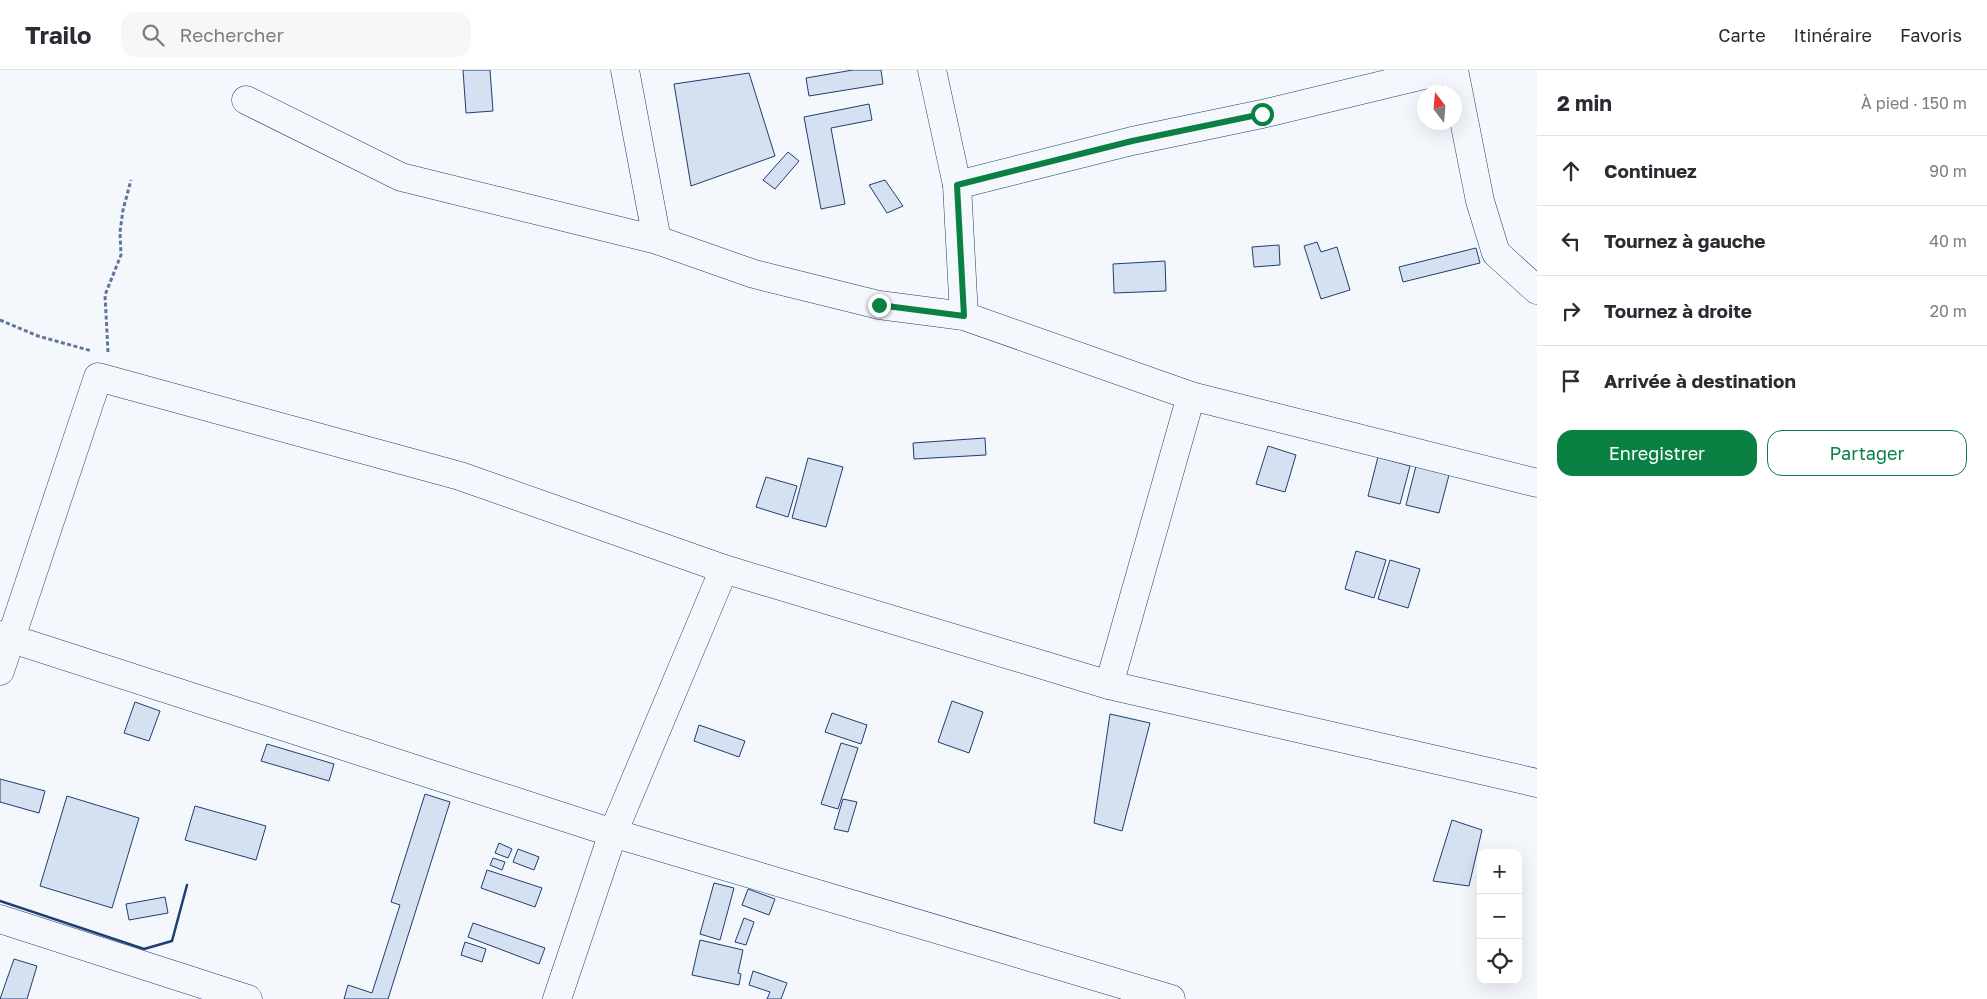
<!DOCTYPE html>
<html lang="fr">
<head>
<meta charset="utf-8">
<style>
	:root { --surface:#fff; --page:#f7f7f7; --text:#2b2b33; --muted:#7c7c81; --line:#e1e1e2; --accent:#0b8043 }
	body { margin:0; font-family:"Golos Text",sans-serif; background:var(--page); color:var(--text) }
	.controls { position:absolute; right:15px; bottom:15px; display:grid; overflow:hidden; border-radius:10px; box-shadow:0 5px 20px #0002 }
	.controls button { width:45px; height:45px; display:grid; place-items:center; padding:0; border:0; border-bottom:1px solid var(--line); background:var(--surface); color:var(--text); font:25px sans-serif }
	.compass { position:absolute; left:1417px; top:15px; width:45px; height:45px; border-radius:50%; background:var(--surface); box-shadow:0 5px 20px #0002; rotate:344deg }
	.stop { position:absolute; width:15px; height:15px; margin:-11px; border:4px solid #0b8043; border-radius:50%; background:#fff }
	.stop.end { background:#0b8043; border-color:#fff; box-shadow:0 1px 5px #0008 }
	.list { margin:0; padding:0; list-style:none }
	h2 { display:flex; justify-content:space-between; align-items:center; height:65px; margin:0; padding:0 20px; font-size:21px }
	h2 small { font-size:16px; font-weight:400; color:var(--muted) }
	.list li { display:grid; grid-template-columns:32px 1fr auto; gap:15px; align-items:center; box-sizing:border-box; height:70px; padding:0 20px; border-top:1px solid var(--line) }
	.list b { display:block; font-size:19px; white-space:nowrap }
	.list em { font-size:16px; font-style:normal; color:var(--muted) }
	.actions { display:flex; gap:10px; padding:15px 20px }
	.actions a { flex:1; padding:11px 0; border:1px solid var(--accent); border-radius:15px; text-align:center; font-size:18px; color:var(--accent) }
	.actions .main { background:var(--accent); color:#fff }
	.icon { flex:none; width:28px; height:28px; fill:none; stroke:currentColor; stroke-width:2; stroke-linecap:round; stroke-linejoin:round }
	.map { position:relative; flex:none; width:1537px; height:929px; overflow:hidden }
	header { display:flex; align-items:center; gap:30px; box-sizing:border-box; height:70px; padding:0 25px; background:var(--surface); border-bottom:1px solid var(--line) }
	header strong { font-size:24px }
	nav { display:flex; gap:28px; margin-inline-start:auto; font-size:18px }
	.search { width:350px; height:45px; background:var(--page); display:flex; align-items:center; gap:12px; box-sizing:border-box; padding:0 18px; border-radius:15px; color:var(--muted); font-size:19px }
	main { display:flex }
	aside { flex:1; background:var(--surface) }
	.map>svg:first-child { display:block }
	.building { fill:#d5e0f0; stroke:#1d3f73 }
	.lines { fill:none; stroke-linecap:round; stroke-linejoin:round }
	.minor-casing { stroke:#1d3f73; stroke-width:29 }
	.path { stroke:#5e769c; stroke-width:3; stroke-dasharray:4 2.5; stroke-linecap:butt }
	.minor { stroke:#f4f7fb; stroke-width:28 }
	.wall { stroke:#1d3f73; stroke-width:2.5 }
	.route { stroke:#0b8043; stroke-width:6 }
</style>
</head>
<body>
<header>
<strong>Trailo</strong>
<div class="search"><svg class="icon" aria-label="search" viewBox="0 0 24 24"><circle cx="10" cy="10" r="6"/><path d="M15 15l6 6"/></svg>Rechercher</div>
<nav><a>Carte</a><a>Itinéraire</a><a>Favoris</a></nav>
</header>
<main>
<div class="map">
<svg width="1537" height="929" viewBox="0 0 1537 929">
	<rect width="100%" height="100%" fill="#f4f7fb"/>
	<g class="building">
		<path d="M463,0H490L493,41L466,43Z"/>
		<path d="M853,0H881L883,14L809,26L806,8Z"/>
		<path d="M749,3L775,86L691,116L674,14Z"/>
		<path d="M869,34L872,50L831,58L845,134L821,139L804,47Z"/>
		<path d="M788,82L799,91L775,119L763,110Z"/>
		<path d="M885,110L903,136L887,143L869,115Z"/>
		<path d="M1317,172L1321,182L1337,177L1350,220L1321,229L1304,176Z"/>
		<path d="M1279,175L1280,195L1254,197L1252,177Z"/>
		<path d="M1476,178L1480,193L1403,212L1399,197Z"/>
		<path d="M1165,191L1166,221L1114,223L1113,194Z"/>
		<path d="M985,368L986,385L914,389L913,373Z"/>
		<path d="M1268,376L1296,385L1285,422L1256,414Z"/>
		<path d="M1378,387L1410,396L1400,434L1368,426Z"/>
		<path d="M808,388L843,397L826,457L792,448Z"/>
		<path d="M1416,396L1449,405L1439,443L1406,435Z"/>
		<path d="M766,407L797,416L788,447L756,437Z"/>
		<path d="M1356,481L1386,490L1374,528L1345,519Z"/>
		<path d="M1390,490L1420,499L1408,538L1378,529Z"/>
		<path d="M952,631L983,642L969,683L938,672Z"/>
		<path d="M135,632L160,641L149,671L124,663Z"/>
		<path d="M832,643L867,655L861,674L825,662Z"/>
		<path d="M1110,644L1150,653L1122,761L1094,753Z"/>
		<path d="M699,655L745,671L739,687L694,671Z"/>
		<path d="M841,673L858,678L838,739L821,734Z"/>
		<path d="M267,674L334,694L329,711L261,691Z"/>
		<path d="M0,709L45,721L39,743L0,732Z"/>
		<path d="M425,724L450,732L388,929H344L348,915L372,923L400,835L391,832Z"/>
		<path d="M67,726L139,748L112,838L40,816Z"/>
		<path d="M843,729L857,732L848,762L834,759Z"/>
		<path d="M195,736L266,756L256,790L185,770Z"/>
		<path d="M1452,750L1482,760L1469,816L1433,811Z"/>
		<path d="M499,773L512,779L508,788L495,783Z"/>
		<path d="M518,779L539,787L534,800L513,792Z"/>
		<path d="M493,788L505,792L502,800L490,795Z"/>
		<path d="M487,800L542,818L535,837L481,818Z"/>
		<path d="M714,813L734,818L720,870L700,864Z"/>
		<path d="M748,819L775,829L769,845L742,835Z"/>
		<path d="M165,827L168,843L129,850L126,834Z"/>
		<path d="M744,848L754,852L746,875L735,872Z"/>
		<path d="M473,853L545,878L539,894L468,867Z"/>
		<path d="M700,870L743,880L738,903L741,904L739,915L692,905Z"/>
		<path d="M465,872L486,879L482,892L461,885Z"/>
		<path d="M14,889L37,896L27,929H0Z"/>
		<path d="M753,901L787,913L781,929H767L770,922L749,915Z"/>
	</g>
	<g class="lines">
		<defs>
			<g id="minor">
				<path d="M625,0L657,170"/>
				<path d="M932,0L957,115L964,246"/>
				<path d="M1454,0L1480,131L1496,183L1537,220"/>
				<path d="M246,30L401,107L657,170L754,204L879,235L964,246L1191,326L1537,413"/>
				<path d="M957,115L1132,71L1262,44L1445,0"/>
				<path d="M0,565L613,763L1171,929"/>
				<path d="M0,601L98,307L460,406L724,499L1109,615L1537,713"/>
				<path d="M1109,615L1191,326"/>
				<path d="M0,849L248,929"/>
				<path d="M557,929L613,763L724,499"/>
			</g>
		</defs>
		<use href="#minor" class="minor-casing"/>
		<g class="path">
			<path d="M0,250L38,266L92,281"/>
			<path d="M108,282L105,225L121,185L120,162L123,140L131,110"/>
		</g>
		<use href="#minor" class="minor"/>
		<path class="wall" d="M0,831L144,879L172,871L187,815"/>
	</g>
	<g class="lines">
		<path class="route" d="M879,235L964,246L957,115L1132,71L1262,44"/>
	</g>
</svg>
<div class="controls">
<button>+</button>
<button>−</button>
<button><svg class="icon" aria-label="locate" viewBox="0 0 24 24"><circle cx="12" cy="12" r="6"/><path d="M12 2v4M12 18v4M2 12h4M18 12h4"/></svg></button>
</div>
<svg class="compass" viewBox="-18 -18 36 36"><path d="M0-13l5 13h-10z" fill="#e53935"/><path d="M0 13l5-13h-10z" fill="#7c7c81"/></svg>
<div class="stop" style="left:1262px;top:44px"></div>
<div class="stop end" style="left:879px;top:235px"></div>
</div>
<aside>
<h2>2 min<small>À pied · 150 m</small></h2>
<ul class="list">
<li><svg class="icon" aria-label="ahead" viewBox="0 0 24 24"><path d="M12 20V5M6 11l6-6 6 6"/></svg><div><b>Continuez</b></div><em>90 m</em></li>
<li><svg class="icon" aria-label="left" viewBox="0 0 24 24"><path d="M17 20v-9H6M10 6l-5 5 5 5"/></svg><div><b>Tournez à gauche</b></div><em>40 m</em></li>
<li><svg class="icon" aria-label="right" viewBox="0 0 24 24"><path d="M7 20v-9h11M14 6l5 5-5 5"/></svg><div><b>Tournez à droite</b></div><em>20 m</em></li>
<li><svg class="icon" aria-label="arrive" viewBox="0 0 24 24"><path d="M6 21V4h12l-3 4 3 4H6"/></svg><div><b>Arrivée à destination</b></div></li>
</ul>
<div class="actions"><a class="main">Enregistrer</a><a>Partager</a></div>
</aside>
</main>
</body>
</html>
